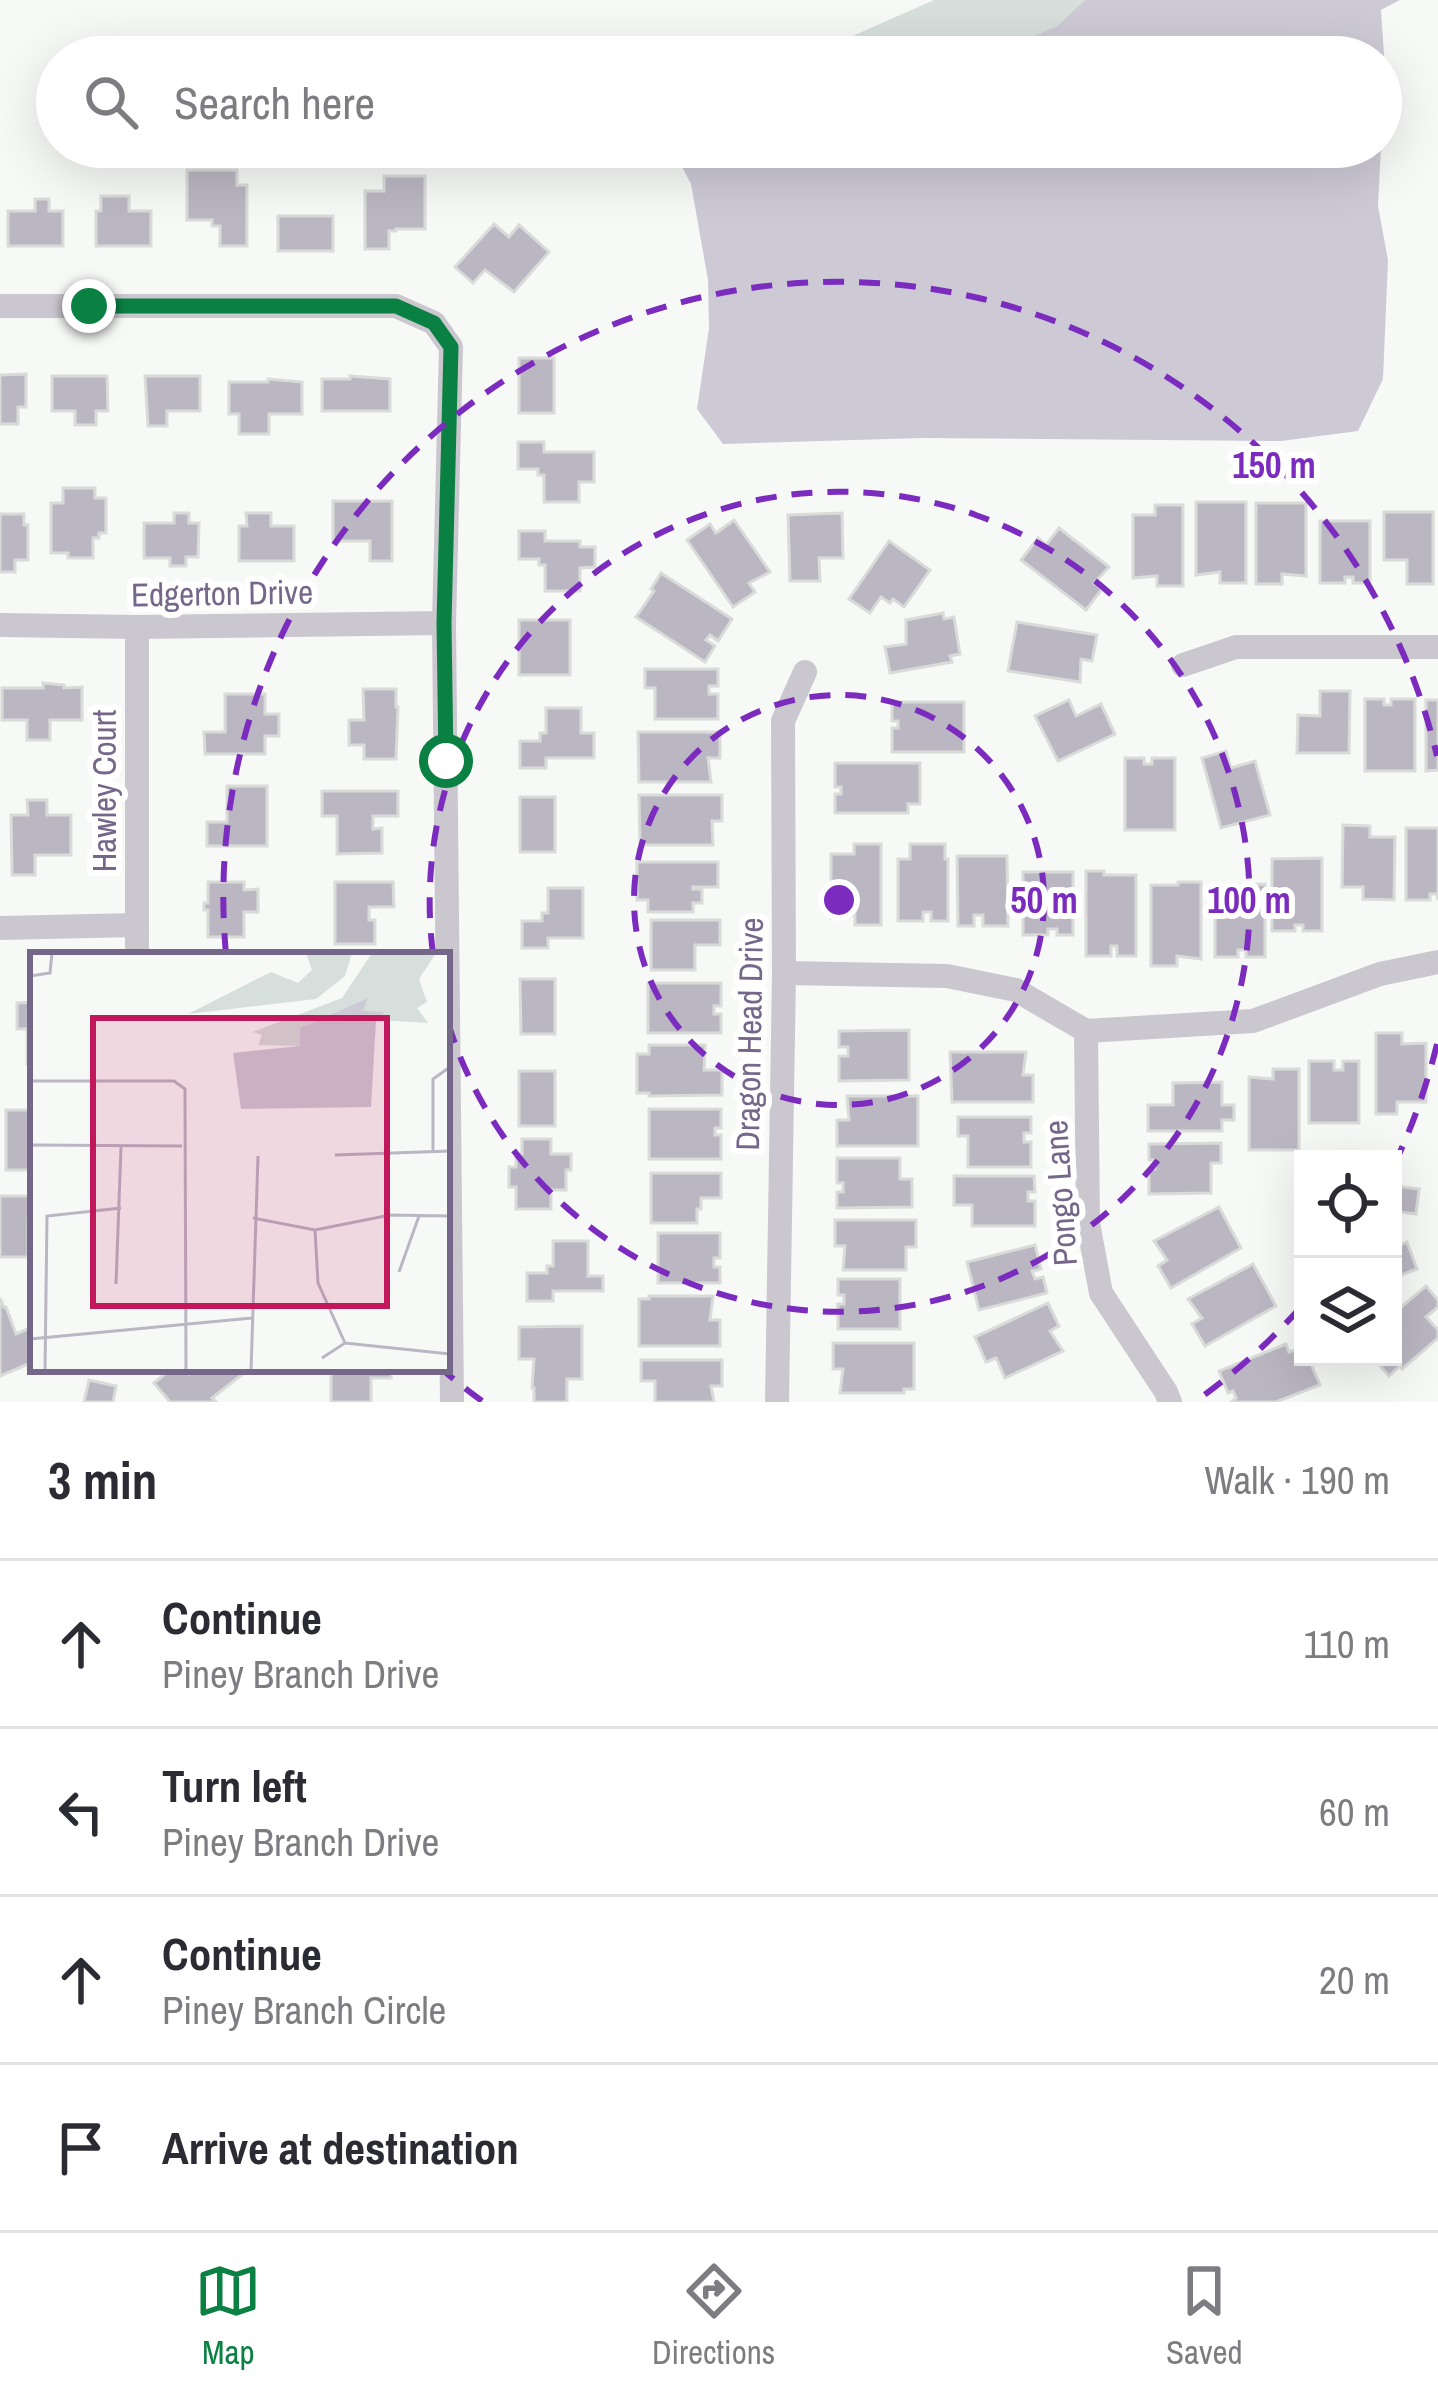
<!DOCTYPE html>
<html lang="en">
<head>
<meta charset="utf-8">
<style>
	:root { --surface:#fff; --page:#f2f2f3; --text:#2b2b33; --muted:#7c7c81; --line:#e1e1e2; --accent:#0b8043 }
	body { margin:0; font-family:"Archivo Narrow",sans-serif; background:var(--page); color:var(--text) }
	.controls { position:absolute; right:36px; bottom:36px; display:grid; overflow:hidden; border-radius:0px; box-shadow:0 12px 48px #0002 }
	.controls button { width:108px; height:108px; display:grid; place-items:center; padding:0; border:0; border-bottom:3px solid var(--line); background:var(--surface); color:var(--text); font:60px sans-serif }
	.stop { position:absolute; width:36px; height:36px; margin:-27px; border:9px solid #0b8043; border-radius:50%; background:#fff }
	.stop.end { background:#0b8043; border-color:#fff; box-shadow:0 3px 12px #0008 }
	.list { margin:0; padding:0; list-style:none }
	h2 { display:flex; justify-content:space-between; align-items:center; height:156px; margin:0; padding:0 48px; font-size:51px }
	h2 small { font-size:39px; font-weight:400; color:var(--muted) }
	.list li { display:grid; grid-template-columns:78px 1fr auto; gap:36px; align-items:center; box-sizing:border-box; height:168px; padding:0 48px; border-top:3px solid var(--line) }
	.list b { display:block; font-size:45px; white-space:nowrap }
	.list p { margin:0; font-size:39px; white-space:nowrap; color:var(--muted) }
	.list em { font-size:39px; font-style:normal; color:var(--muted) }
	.icon { flex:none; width:66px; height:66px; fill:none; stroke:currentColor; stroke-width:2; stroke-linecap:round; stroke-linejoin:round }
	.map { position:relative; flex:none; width:1438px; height:1402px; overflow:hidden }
	.search { position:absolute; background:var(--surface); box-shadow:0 12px 48px #0002; left:36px; right:36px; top:36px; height:132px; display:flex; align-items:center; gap:30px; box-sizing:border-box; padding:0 42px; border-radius:66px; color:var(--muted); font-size:45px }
	.sheet { height:828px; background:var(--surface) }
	nav { display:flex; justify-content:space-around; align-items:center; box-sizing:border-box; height:168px; border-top:3px solid var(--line); background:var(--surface); font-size:33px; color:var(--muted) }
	nav a { display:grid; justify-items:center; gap:6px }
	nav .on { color:var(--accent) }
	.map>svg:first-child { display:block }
	.green { fill:#d6dfdb }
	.water { fill:#cdcad6 }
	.building { fill:#bab6c2; stroke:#d9dbd9; stroke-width:3 }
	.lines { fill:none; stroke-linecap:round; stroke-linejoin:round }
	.street { stroke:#cac7ce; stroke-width:24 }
	.route { stroke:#0b8043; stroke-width:15 }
	.ring { fill:none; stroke:#7b2cbf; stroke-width:6; stroke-dasharray:21 15 }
	.labels { text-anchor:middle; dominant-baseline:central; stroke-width:12; stroke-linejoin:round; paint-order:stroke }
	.street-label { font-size:33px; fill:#756789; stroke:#fff }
	.inset-road { fill:none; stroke:#bbb6c4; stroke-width:3 }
	.view { fill:#c2185b; fill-opacity:0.15; stroke:#c2185b; stroke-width:6 }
	.inset-edge { fill:none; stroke:#756789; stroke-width:6 }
	.centre { fill:#7b2cbf; stroke:#fff; stroke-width:6 }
	.ring-label { font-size:36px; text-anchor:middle; font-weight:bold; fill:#7b2cbf; stroke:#fff; stroke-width:12; stroke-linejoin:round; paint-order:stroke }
</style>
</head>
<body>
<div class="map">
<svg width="1438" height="1402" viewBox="0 0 1438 1402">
	<rect width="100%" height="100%" fill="#f7f9f7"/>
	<path class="green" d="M934,0H1085L1057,26L1012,46V57H805Z"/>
	<g class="water">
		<path d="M1085,0H1400L1381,10L1384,55L1381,138V57H1012L1011,46L1057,26Z"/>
		<path d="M720,147H1381L1378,206L1388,260L1383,379L1358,431L1281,441L922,438L723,444L697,409L709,328L708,280L691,184L682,167Z"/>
	</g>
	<g class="building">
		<path d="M187,170H237V185H247V246H220V226H212V220H187Z"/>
		<path d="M384,176H425V229H396V231H389V249H365V191H384Z"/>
		<path d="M101,196H129V211H151V246H96V211H101Z"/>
		<path d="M35,199H49V211H63V246H8V211H35Z"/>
		<rect x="278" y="216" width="55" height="35"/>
		<path d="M494,224L509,237L519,225L549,252L514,292L485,270L473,283L455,267Z"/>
		<rect x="519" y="358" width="35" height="55"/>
		<path d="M26,374V407H18V424H0V375Z"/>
		<path d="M52,376H107L108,411H96V425H75V411H52Z"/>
		<path d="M145,376H200V411H167V426H148Z"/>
		<path d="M350,376L390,379V411H322V379H350Z"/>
		<path d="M268,379L302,382V414H269V434H239V414H229V382H268Z"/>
		<path d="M518,442H544V452H594V482H579V502H544V475H538V469H518Z"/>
		<path d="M63,488H95V498H106V533H99V538H93V558H68V553H51V503H63Z"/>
		<path d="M333,501H392V561H370V541H333Z"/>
		<path d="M1196,502H1246V583H1220V572L1196,575Z"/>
		<path d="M1256,503H1306V576L1282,574V584H1256Z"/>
		<path d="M1155,505H1183V586H1157V576L1133,578V515H1155Z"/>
		<path d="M1384,512H1433V584H1407V560H1384Z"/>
		<path d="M174,513H189V523H199L198,557H186V566H170V558H144V523H174Z"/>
		<path d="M246,513H271V526H294V561H239V526H247Z"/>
		<path d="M842,513L843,558H819L820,581H790L788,515Z"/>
		<path d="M0,514H24V525H28V560H15V572H0Z"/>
		<path d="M734,520L770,572L749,583L755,592L733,607L687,540L710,524L716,533Z"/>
		<path d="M1320,521H1370V583H1353V577H1345V583H1320Z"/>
		<path d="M1059,528L1109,567L1094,583L1102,589L1086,610L1021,560L1038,538L1046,545Z"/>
		<path d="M519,531H545V541H580V547H595V567L580,568V591H545V565H539V559H519Z"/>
		<path d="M889,541L930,570L904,607L893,599L890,603L881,597L870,613L849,599Z"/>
		<path d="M661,573L732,619L718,641L710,635L706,640L715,646L705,662L636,617L654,591L651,589Z"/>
		<path d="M943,613L944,619L954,617L960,654L950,656L952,662L890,673L885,647L906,644V620Z"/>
		<rect x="519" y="620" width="51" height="55"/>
		<path d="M1017,622L1097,635L1092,661L1081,659L1080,682L1008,671Z"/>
		<path d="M645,669H718V686H709V694H718V719H655V688H645Z"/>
		<path d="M43,683L64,685V688L82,687V720H50V740H27V720H2V688H43Z"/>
		<path d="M363,689H396V707H398L396,759H364V745H349V720H364Z"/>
		<path d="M1320,691H1350L1349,753H1297L1298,715L1320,716Z"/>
		<path d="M225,694H265V714H279V736H265V754H205L204,732H225Z"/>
		<path d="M1365,699H1384V705H1391V699H1415V771H1365Z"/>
		<path d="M1069,700L1076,716L1101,704L1115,734L1058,761L1035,716Z"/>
		<path d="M1426,700H1438V770L1426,771Z"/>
		<path d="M892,702H964V752H892V728H898V721H892Z"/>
		<path d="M546,708H581V733H594V758H546V768H520V741H540V733H546Z"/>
		<path d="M638,732H720V758H708L711,782H639Z"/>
		<path d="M1226,751L1231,768L1255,761L1270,815L1221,828L1202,758Z"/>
		<path d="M1125,758H1144V764H1152V758H1175V830H1125Z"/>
		<path d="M835,763H920V804H908V813H835V794H841V787H835Z"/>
		<path d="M227,786H267V846H207V822H227Z"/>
		<path d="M322,791H398V816H373V829L382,828V853L337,854V816H322Z"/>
		<path d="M639,795H722V821H712L713,845H640Z"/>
		<rect x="520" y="797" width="35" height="55"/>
		<path d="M27,800H47V815H71V855H35V875H12L11,815H28Z"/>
		<path d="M1343,825L1370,826V837H1395L1394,900L1363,899V887H1342Z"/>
		<path d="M1406,828H1438V900L1437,894H1430V900H1406Z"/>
		<path d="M854,844H881V925H855V915L831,918V854H854Z"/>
		<path d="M910,844H945V859H948V921H931V912H923V921H898V859H910Z"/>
		<path d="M957,856H1007L1008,926H983V915H974V926H958Z"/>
		<path d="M1322,858V931H1303V925H1295V931H1272V859Z"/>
		<path d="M637,862H718V887H693V889H702V903H693V912H648V900H637Z"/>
		<path d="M1086,871H1104V875H1136V956H1117V946H1111V956H1086Z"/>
		<path d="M1023,872H1073V935H1057V929H1048V935H1023Z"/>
		<path d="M208,882H244V890L258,889V912H244V937H208V910H204V903H208Z"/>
		<path d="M335,882H393L394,907H369V920H375V944H335Z"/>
		<path d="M1178,882H1201V959L1177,956V966H1151V885H1178Z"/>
		<path d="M1265,884V957H1246V950H1238V957H1215V885Z"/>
		<path d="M548,888H583V938H548V948H522V921H542V913H548Z"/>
		<path d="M651,920H720V945H695V970H651Z"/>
		<path d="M520,979H555V1034H521Z"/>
		<path d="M648,983H721V1006H714V1014H721V1033H648Z"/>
		<path d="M33,1002V1078H31V1064H27V1029H17V1003Z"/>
		<path d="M909,1030V1080L839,1081V1056H848V1047H839V1031Z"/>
		<path d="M1376,1033H1402V1044L1426,1043V1102H1397V1114H1376Z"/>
		<path d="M649,1045H705L704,1070H722V1095L649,1096V1093H637V1054H649Z"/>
		<path d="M950,1052H1026L1023,1075H1033V1102H952Z"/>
		<path d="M1309,1061H1334V1070H1343V1061H1359V1123H1309Z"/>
		<path d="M1273,1069H1299V1150H1249V1077L1273,1079Z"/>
		<rect x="519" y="1071" width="36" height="55"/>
		<path d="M1222,1082V1105H1234V1120H1222V1131H1148V1105H1173V1083Z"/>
		<path d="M847,1096H918V1146H837V1120H849Z"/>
		<path d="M649,1109H721V1128H715V1135H721V1159H649Z"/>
		<rect x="6" y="1110" width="27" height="60"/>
		<path d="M958,1117H1031V1133H1024V1142H1031V1167H968V1136H958Z"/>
		<path d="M522,1139H551V1154H571V1170H566V1190H551V1209H516V1187H509V1167H516V1154H522Z"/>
		<path d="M1221,1143V1163H1211V1193L1149,1194V1169H1155V1160H1149V1144Z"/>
		<path d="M837,1158H900V1179H912V1207L837,1208V1192H843V1183H837Z"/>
		<path d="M1393,1161L1397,1162L1394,1186L1419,1189L1416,1214L1393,1211Z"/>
		<path d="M651,1173H721V1198H701V1209H697V1223H651Z"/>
		<path d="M954,1176H1034L1035,1192H1028V1201H1035V1226H972V1205H954Z"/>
		<path d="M0,1196H33V1219H28V1257H0Z"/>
		<path d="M1219,1207L1241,1248L1171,1288L1158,1266L1167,1260L1154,1241Z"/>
		<path d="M835,1220H916V1247H906V1270H843L845,1246H835Z"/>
		<path d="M658,1233H720V1258H714V1267H720V1283H658Z"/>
		<path d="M553,1241H588V1276H603V1291H553V1301H527V1273H547V1266H553Z"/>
		<path d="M1407,1242L1417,1269L1393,1278V1247Z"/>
		<path d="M1035,1245L1041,1269L1032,1271L1035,1279L1043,1277L1047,1293L979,1310L967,1262Z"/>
		<path d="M1253,1264L1276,1306L1205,1346L1192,1324L1202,1318L1188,1299Z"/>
		<path d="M838,1279H900V1329H838V1304H844V1295H838Z"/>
		<path d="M1426,1286L1438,1300V1307L1426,1317L1438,1330V1338L1402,1369L1400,1366L1389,1376L1372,1357H1393V1314Z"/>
		<path d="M649,1296H713L710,1320H720V1346H639V1299H649Z"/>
		<path d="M0,1298L4,1307H6L16,1334L30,1328L33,1335V1362L0,1376Z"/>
		<path d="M1048,1303L1059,1326L1050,1331L1063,1351L1005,1378L996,1358L986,1362L975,1337Z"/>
		<path d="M582,1326V1379H567V1402H534V1388H532L534,1359H519V1327Z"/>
		<path d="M833,1343H914V1389H904V1393H840L843,1369H833Z"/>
		<path d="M1286,1344L1289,1352L1303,1347V1357H1308L1320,1385L1276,1402H1231L1236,1398L1233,1391L1228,1393L1219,1371Z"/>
		<path d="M641,1360H722V1386H711L714,1402H655V1381H641Z"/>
		<path d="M171,1369H185L189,1374L195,1369H240L244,1373L212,1398L216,1402H170L154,1383Z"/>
		<path d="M331,1369H391V1378H371V1402H331Z"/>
		<path d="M89,1380L116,1386L113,1402H84Z"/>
	</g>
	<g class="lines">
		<g class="street">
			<path d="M0,306H396L434,323L451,347L444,623L452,1402"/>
			<path d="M0,625L137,627L444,623"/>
			<path d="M137,627V955"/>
			<path d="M1183,665L1236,647H1438"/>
			<path d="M0,928L137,925"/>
			<path d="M784,973L947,976L1016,990L1086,1031L1253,1021L1380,974L1438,962"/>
			<path d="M1086,1031L1088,1223L1101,1293L1166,1392L1170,1402"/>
			<path d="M777,1402L784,973L783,721L805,672"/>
		</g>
	</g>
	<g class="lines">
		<path class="route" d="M89,306H396L434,323L451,347L444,623L446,761"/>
	</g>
	<g class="ring">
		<circle cx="839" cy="900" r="205"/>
		<path d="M433 954A410 410 0 1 1 448 1023"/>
		<path d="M1437 1044A615 615 0 0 1 1394 1165M1300 1308A615 615 0 0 1 1196 1401M482 1401A615 615 0 0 1 444 1371M226 954A615 615 0 0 1 1437 756"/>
	</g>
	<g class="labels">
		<g class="street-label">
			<text transform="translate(222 593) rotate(-1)">Edgerton Drive</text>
			<text transform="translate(104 791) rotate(-90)">Hawley Court</text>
			<text transform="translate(749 1034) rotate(-89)">Dragon Head Drive</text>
			<text transform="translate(1060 1193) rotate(-94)">Pongo Lane</text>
		</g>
	</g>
	<g transform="translate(30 952)">
		<rect width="420" height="420" fill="#f7f9f7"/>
		<path d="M276,1H322L315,24L286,47L158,62L241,20L268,31L282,18ZM342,1H406L389,27L397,50L387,56L398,71L347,68L332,59L336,47L270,76V94L228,93L232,83L223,80L312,46Z" fill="#d6dfdb"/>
		<path d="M338,46L333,59L354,60L346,69L341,155L211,157L203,101L270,94V76Z" fill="#cdcad6"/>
		<path class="inset-road" d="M0,24L20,21L22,1M0,129H144L155,137L156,419M0,193L152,194M403,199V127L420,115M305,203L420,199M223,266L285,278L360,263L420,264M285,278L288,331L315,391M369,320L389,264M86,332L91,195M0,387L222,366M292,406L315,391L420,402M15,419L17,264L91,256M221,419L228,204"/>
		<path class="view" d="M63,66H357V354H63Z"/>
		<rect width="420" height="420" class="inset-edge"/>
	</g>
	<circle cx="839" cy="900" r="18" class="centre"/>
	<g class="ring-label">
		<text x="1274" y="478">150 m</text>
		<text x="1044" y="913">50 m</text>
		<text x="1249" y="913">100 m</text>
	</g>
</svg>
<div class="controls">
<button><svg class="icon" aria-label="locate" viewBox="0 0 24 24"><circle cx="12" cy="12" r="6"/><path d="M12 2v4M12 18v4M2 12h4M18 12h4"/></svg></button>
<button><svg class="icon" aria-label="layers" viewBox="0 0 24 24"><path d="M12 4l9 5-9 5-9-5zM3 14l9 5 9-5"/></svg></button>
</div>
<div class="stop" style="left:446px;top:761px"></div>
<div class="stop end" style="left:89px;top:306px"></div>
<div class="search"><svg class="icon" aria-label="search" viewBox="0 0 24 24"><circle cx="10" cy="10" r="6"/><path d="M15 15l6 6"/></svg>Search here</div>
</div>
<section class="sheet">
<h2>3 min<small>Walk · 190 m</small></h2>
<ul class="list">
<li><svg class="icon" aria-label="ahead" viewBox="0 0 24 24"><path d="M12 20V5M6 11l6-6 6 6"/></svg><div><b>Continue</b><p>Piney Branch Drive</p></div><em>110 m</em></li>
<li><svg class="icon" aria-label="left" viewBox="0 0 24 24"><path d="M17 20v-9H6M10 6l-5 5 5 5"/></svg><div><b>Turn left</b><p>Piney Branch Drive</p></div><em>60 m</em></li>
<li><svg class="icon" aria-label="ahead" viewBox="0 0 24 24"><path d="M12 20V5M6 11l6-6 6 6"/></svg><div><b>Continue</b><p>Piney Branch Circle</p></div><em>20 m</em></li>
<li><svg class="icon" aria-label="arrive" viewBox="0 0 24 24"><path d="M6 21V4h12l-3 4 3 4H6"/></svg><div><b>Arrive at destination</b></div></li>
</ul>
</section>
<nav>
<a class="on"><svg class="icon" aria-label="map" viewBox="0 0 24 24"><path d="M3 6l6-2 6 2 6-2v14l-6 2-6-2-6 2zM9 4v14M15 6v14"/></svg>Map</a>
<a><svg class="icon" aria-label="directions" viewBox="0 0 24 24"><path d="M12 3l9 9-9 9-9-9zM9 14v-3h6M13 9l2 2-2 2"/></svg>Directions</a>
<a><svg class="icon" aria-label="saved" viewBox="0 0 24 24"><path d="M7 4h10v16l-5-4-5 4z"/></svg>Saved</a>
</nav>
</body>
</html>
